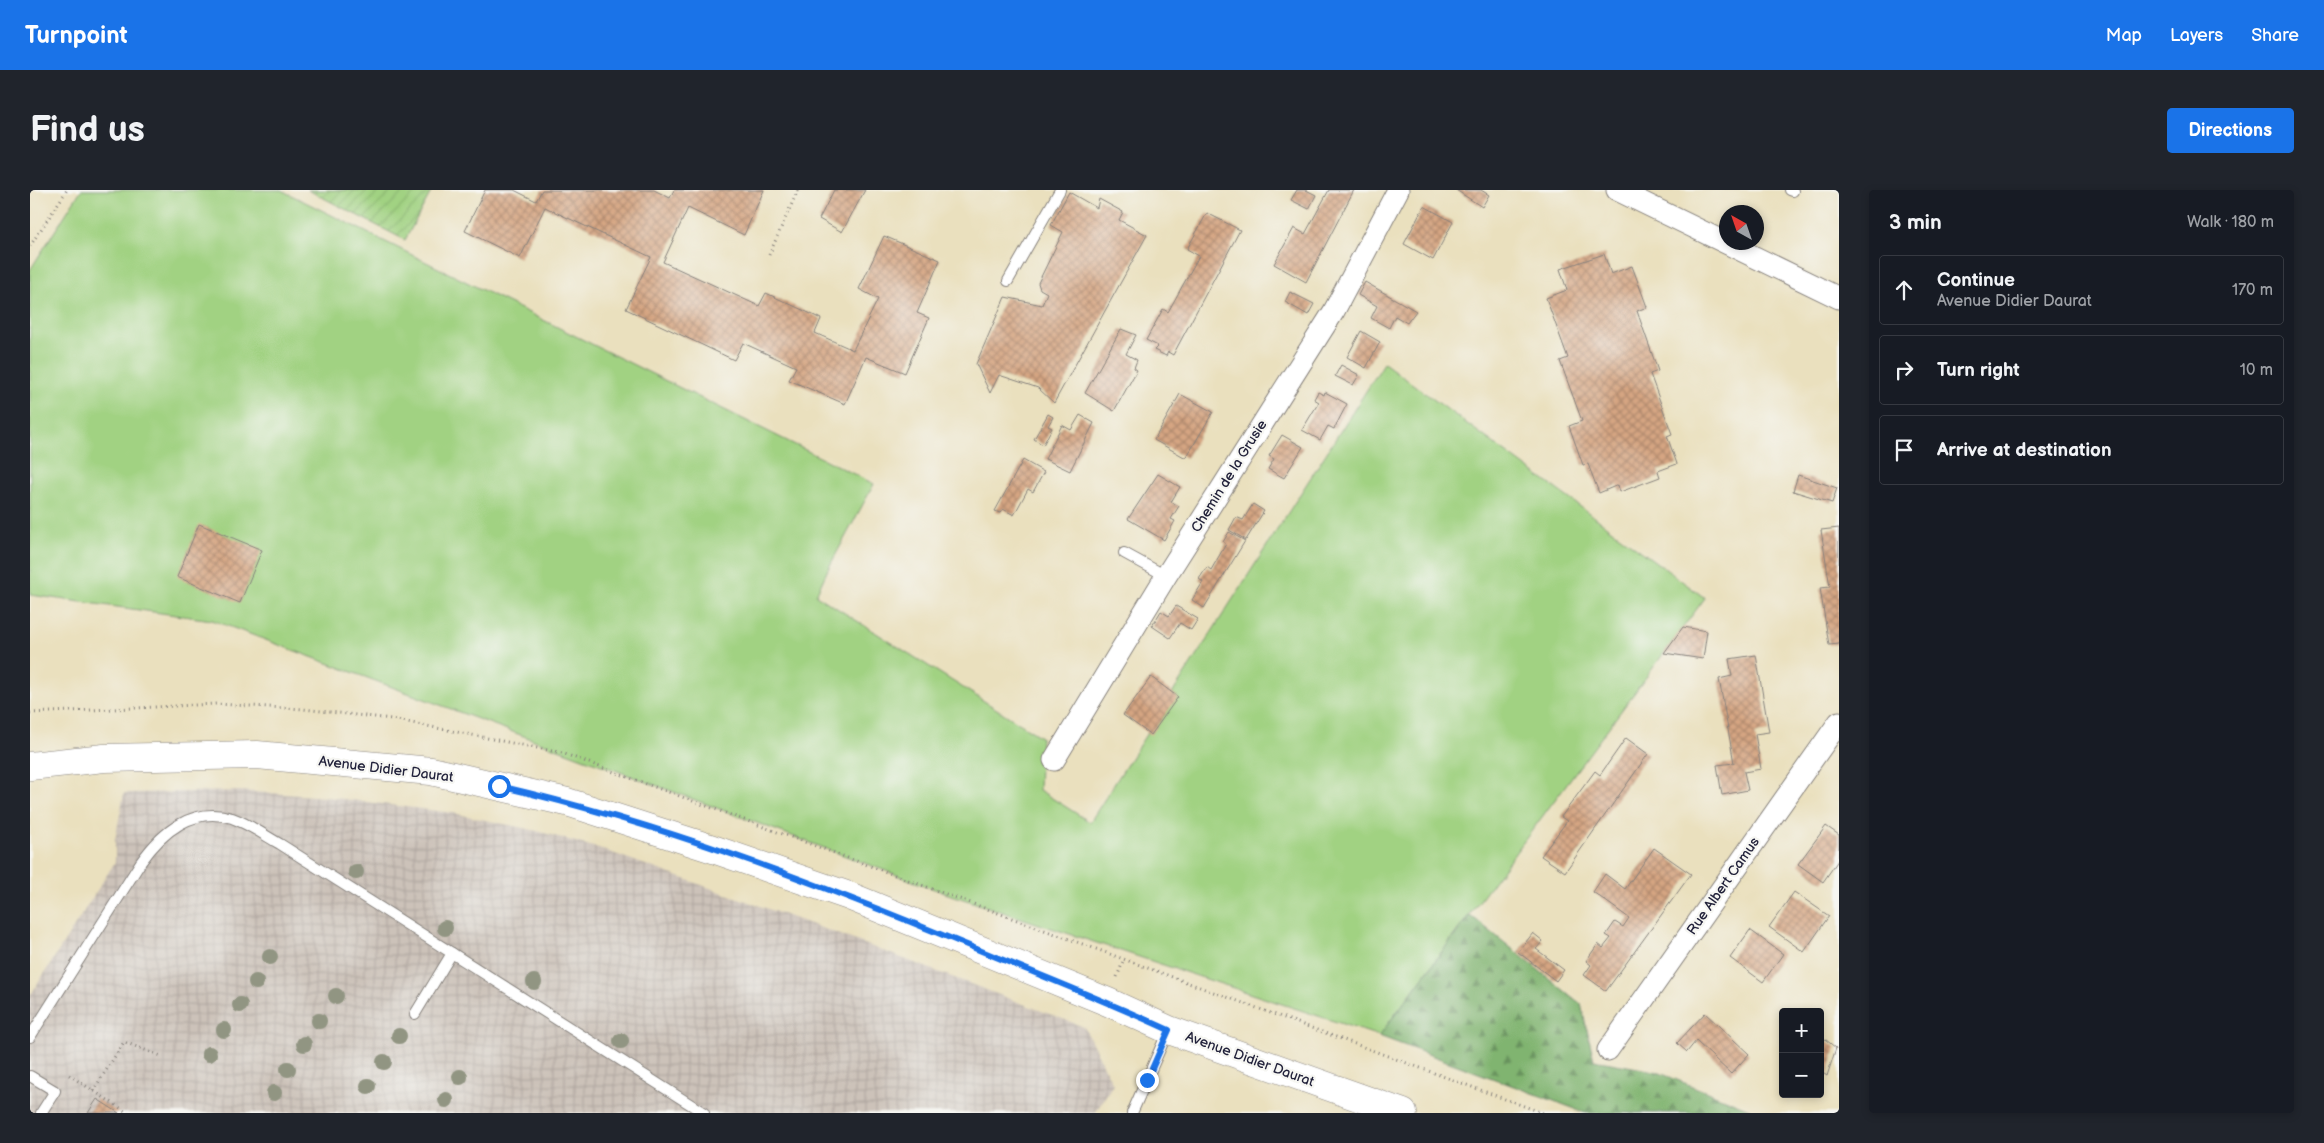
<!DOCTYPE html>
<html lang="en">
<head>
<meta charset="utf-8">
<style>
	:root { --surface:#171b24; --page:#20242c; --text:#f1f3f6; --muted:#9ea1a6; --line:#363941; --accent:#1a73e8 }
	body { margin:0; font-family:"Balsamiq Sans",sans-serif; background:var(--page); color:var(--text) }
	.controls { position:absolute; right:15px; bottom:15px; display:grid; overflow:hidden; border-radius:5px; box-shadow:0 2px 8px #0003 }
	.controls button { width:45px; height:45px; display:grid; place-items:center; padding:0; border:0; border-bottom:1px solid var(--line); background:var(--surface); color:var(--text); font:25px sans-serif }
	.compass { position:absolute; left:1689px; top:15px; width:45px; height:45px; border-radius:50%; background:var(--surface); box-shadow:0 2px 8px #0003; rotate:320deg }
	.stop { position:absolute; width:15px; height:15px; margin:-11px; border:4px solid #1a73e8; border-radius:50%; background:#fff }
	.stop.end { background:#1a73e8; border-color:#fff; box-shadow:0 1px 5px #0008 }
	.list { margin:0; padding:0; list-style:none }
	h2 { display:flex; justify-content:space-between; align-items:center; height:65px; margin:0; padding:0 20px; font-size:21px }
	h2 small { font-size:16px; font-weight:400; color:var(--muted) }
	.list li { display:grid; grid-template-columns:32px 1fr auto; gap:15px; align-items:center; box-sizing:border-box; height:70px; margin:0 10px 10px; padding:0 10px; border:1px solid var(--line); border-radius:5px }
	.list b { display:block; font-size:19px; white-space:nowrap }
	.list p { margin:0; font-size:16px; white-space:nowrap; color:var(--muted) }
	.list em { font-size:16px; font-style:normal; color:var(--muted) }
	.icon { flex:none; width:28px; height:28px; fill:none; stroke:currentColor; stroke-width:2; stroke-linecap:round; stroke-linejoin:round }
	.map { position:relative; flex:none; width:1809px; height:923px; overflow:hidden; border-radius:5px }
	header { display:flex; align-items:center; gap:30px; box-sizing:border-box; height:70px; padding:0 25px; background:var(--accent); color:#fff }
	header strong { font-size:24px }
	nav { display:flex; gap:28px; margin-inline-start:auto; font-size:18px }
	.intro { display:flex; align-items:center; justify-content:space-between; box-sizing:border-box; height:120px; padding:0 30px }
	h1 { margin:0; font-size:35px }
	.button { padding:12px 22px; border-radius:5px; background:var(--accent); color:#fff; font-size:18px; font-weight:700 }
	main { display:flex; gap:30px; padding:0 30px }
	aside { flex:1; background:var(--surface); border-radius:5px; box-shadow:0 2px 8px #0003 }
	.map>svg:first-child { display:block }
	.industrial { fill:url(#industrial-grid) }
	.grass { fill:#a1d282; stroke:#627a5e }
	.forest { fill:url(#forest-firs); stroke:#516b56 }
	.garden { fill:url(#garden-furrows); stroke:#627a5e }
	.building { fill:url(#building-cross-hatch) }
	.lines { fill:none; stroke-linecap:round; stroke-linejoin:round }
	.lane-casing { stroke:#86817c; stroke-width:12 }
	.street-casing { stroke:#86817c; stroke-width:23 }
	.secondary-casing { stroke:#86817c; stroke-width:29 }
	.path { stroke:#86817c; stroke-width:3; stroke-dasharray:1 4; stroke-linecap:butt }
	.lane { stroke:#fff; stroke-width:10 }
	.street { stroke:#fff; stroke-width:21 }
	.secondary { stroke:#fff; stroke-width:28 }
	.tree { fill:#919582 }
	.route { stroke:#1a73e8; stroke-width:6 }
	.labels { text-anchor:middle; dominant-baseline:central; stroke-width:4.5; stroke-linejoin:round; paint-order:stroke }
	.street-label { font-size:14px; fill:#22223b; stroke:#f6f6f2 }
</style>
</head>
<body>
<header>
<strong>Turnpoint</strong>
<nav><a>Map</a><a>Layers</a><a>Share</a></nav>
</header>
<div class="intro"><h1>Find us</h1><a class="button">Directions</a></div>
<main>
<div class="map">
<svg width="1809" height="923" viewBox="0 0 1809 923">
	<defs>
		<pattern id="industrial-grid" width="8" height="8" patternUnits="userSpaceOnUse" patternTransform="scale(1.25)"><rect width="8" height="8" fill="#ccc2b9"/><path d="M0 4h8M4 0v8" fill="none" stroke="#afa6a0"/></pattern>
		<pattern id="forest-firs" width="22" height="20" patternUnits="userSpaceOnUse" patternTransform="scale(1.25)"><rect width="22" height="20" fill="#80b470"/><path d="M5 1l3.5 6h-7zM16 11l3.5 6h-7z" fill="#68925d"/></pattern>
		<pattern id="garden-furrows" width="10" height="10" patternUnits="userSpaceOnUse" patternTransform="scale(1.25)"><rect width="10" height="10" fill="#a1d282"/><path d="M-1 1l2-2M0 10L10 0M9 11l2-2" fill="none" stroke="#8ab471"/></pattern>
		<pattern id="building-cross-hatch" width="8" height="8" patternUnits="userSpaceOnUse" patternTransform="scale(1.25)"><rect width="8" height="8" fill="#d5a582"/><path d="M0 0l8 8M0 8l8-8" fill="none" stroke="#ac866c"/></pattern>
	</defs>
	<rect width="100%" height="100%" fill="#f6f6f2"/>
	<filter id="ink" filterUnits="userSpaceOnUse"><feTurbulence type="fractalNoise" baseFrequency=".02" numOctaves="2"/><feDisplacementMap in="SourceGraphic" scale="10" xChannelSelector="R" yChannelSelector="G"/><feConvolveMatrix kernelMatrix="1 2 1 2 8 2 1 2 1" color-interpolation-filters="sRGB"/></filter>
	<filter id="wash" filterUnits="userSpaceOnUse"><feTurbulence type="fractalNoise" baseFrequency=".0096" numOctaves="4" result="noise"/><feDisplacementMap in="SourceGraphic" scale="20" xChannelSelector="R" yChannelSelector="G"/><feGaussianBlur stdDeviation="1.12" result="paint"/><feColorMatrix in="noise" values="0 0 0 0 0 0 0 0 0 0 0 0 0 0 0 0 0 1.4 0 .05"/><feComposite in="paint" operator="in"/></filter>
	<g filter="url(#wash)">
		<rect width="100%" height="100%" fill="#eae0be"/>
		<path class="industrial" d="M210,601L298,607L423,623L507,641L574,660L808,744L1054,837L1083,894L1065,923H0V806L85,672V650L94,603Z"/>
		<path class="grass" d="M51,0H251L844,294L798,379L786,405L1011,547L1009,600L1060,632L1354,173L1675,408L1349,846L915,703L182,430L0,405V80Z"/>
		<path class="forest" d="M1440,725L1551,814L1564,870L1625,881L1729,923H1556L1349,846Z"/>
		<path class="garden" d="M278,0H402L375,50Z"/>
		<g id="blocks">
			<g class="building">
				<path d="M455,0H484L506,11L512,0H624L640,8L644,0H734L714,45L658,18L633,72L729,116L736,103L779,123L791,129L785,143L823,160L848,109L829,99L854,46L910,70L887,123L899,128L875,183L836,167L815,214L759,190L766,177L713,153L704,170L596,119L621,67L523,21L515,17L490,68L435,41Z"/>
				<path d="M804,0H835L812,42L789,29Z"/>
				<path d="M1267,0H1276L1286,5L1279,19L1261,10Z"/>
				<path d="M1299,0H1324L1276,92L1244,74L1264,38L1275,44Z"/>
				<path d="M1426,0H1451L1459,5L1452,17Z"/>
				<path d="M1039,2L1067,18L1069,9L1093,22L1089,30L1117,45L1024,213L1008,198L969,185L960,203L946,174L975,107L1012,115L1017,103L1010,99L1008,93L1033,42L1021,35Z"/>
				<path d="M1394,16L1423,32L1403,70L1374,54Z"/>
				<path d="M1177,23L1210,40L1143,165L1138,162L1136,166L1124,160L1128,156L1116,150L1133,119L1138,122L1169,66L1157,59Z"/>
				<path d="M1574,64L1581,84L1602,76L1617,117L1607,121L1628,181L1620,184L1642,244L1637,246L1647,274L1628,281L1630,287L1590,302L1588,295L1569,303L1558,274L1553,275L1539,236L1552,231L1530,171L1538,168L1516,108L1537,100L1530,79Z"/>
				<path d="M1335,92L1386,121L1377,133L1365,126L1359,138L1341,128L1347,116L1328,105Z"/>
				<path d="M1260,102L1284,114L1278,125L1255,112Z"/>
				<path d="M1091,139L1106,145L1096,164L1107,170L1104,178L1107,180L1084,221L1055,203Z"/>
				<path d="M1331,141L1350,152L1336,178L1317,167Z"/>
				<path d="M1311,175L1329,185L1323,195L1305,186Z"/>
				<path d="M1288,202L1294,205L1295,202L1317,214L1304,239L1298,236L1290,250L1272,240L1289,212L1284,209Z"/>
				<path d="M1150,204L1183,222L1156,268L1124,250Z"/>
				<path d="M1018,224L1023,227L1018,236L1022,238L1013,255L1004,249Z"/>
				<path d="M1050,225L1064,233L1040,281L1015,269L1032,235L1041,240Z"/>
				<path d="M1252,245L1273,257L1254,288L1238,279L1244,269L1239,266Z"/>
				<path d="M993,270L1014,282L1003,302L998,299L984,325L973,319L970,323L965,321Z"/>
				<path d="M1128,284L1150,297L1141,312L1149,316L1141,329L1145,331L1134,350L1098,329Z"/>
				<path d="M1768,285L1807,298L1802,313L1763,301Z"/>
				<path d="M1223,314L1234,321L1216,350L1199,340L1206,327L1213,330Z"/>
				<path d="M169,334L232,360L210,413L147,387Z"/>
				<path d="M1809,338V454L1799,455L1790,398L1800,397L1791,340Z"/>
				<path d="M1199,342L1215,351L1174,418L1162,410L1173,392L1169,389L1177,377L1181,380L1196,354L1193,352Z"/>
				<path d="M1146,416L1168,429L1161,440L1150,433L1140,448L1122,436L1131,421L1139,426Z"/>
				<path d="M1653,437L1677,441L1673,469L1634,463Z"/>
				<path d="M1726,465L1739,542L1725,544L1731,579L1714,582L1718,600L1692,605L1687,575L1704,573L1689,489L1702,486L1699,469Z"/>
				<path d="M1121,487L1148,507L1121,545L1093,525Z"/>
				<path d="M1596,548L1618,564L1535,682L1511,666L1537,631L1531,627L1565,581L1570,585Z"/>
				<path d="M1796,636L1809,645V669L1793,692L1768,674Z"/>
				<path d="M1624,658L1661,684L1576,801L1554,785L1561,775L1556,771L1568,754L1573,758L1581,748L1576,745L1585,732L1593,737L1599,728L1563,702L1575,684L1595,699Z"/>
				<path d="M1764,702L1799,726L1774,762L1739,737Z"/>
				<path d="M1720,740L1753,764L1733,792L1700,768Z"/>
				<path d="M1503,743L1513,751L1506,759L1534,780L1526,791L1488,762Z"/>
				<path d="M1675,823L1719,864L1701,884L1666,851L1657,862L1647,853Z"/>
				<path d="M1790,845L1806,858L1797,886L1790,881Z"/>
				<path d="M67,909L89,923H58Z"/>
			</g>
		</g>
	</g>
	<g filter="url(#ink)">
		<use href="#blocks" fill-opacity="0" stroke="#86817c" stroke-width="1"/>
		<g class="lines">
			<defs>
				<g id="lane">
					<path d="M1760,0L1763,1"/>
					<path d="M978,91L1030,0"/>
					<path d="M1094,363L1136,386"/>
					<path d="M385,824L422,763"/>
					<path d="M0,847L111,672C132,642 163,616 202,628C219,634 234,645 250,654L674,923"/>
					<path d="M0,886L25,901L11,923"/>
					<path d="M1102,923L1138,841"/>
				</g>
				<g id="street">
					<path d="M1587,0L1809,108"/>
					<path d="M1024,570L1136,386L1304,121L1368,0"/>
					<path d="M1578,860L1809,532"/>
				</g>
				<path id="secondary" d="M0,576L74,568L227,565L401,581L537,612L680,658L819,706L1078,812L1139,840L1373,923"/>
			</defs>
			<use href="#lane" class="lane-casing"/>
			<use href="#street" class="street-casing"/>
			<use href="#secondary" class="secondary-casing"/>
			<g class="path">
				<path d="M0,56L37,0"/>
				<path d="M739,65L768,0"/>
				<path d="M0,523L186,514L273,519L362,529L532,563L1513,923"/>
				<path d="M1087,787L1094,769"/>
				<path d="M39,885L98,923"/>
				<path d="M63,901L94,852L131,866"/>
			</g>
			<use href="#lane" class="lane"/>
			<use href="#street" class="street"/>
			<use href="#secondary" class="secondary"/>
		</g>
		<g class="tree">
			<circle cx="326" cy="682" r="8"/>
			<circle cx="415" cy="738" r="8"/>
			<circle cx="240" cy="767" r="8"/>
			<circle cx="226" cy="792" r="8"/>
			<circle cx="504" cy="792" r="8"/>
			<circle cx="306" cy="806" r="8"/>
			<circle cx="210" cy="815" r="8"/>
			<circle cx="289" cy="831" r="8"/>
			<circle cx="194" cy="840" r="8"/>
			<circle cx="369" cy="846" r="8"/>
			<circle cx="591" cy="851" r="8"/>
			<circle cx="274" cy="854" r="8"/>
			<circle cx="179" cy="864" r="8"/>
			<circle cx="354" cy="872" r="8"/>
			<circle cx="258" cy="879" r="8"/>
			<circle cx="430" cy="887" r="8"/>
			<circle cx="338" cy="896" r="8"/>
			<circle cx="244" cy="903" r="8"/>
			<circle cx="416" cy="910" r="8"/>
		</g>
	</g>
	<g class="lines" filter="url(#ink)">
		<path class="route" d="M469,596C629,633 785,692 937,755C1004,783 1072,809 1139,840L1117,890"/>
	</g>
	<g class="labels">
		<g class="street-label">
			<text transform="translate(1199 286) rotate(-58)">Chemin de la Grusie</text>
			<text transform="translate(356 579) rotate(7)">Avenue Didier Daurat</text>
			<text transform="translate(1693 696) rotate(-55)">Rue Albert Camus</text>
			<text transform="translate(1220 869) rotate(20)">Avenue Didier Daurat</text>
		</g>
	</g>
</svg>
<div class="controls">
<button>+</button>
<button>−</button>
</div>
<svg class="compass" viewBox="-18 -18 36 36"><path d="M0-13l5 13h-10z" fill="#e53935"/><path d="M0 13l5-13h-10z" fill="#9ea1a6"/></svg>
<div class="stop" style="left:469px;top:596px"></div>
<div class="stop end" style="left:1117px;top:890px"></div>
</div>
<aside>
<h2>3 min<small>Walk · 180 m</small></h2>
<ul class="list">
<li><svg class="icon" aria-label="ahead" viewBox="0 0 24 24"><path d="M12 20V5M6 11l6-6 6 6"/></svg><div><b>Continue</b><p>Avenue Didier Daurat</p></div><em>170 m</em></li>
<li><svg class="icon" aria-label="right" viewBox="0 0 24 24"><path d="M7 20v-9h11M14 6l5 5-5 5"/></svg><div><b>Turn right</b></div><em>10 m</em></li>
<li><svg class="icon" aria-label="arrive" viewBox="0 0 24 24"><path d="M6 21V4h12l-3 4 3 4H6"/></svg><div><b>Arrive at destination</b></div></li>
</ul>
</aside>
</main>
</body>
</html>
